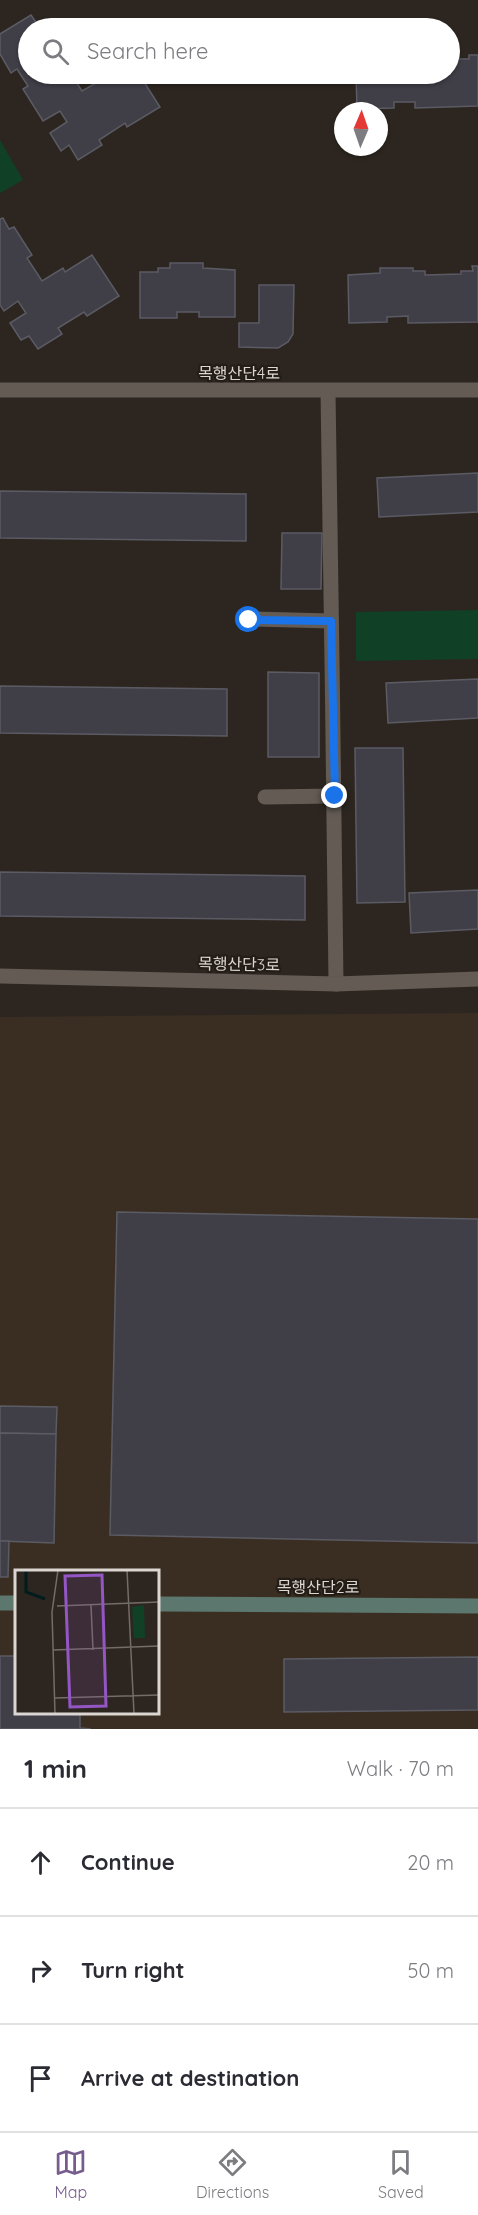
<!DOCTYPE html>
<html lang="en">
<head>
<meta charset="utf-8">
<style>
	:root { --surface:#fff; --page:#f7f7f7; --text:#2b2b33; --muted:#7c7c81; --line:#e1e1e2; --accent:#775d8d }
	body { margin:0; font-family:Quicksand,"Noto Sans KR",sans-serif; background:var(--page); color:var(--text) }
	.compass { position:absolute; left:334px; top:102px; width:54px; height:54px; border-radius:50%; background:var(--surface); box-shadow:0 2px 4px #0004; rotate:2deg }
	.stop { position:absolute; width:18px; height:18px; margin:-14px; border:4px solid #1a73e8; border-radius:50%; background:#fff }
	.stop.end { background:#1a73e8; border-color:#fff; box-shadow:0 2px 6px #0008 }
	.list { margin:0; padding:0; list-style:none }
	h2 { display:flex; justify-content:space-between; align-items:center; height:78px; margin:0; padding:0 24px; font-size:26px }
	h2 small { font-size:20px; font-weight:400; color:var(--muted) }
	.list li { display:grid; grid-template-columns:39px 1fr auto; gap:18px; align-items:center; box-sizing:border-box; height:108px; padding:0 24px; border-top:2px solid var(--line) }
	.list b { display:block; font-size:22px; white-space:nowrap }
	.list em { font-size:20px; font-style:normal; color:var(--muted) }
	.icon { flex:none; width:33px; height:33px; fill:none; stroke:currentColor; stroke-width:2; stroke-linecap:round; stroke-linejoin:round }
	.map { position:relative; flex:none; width:478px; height:1729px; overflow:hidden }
	.search { position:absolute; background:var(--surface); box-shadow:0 2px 4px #0004; left:18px; right:18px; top:18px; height:66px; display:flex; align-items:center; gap:15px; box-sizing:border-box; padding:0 21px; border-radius:33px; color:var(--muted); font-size:22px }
	.sheet { height:402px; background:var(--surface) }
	nav { display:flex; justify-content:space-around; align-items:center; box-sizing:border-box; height:84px; border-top:2px solid var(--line); background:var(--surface); font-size:16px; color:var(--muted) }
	nav a { display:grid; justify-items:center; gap:3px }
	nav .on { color:var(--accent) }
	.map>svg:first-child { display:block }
	.built { fill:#3a2e23; fill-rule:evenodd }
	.green { fill:#104026 }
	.building { fill:#403f48; stroke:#5b5b64; stroke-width:1.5 }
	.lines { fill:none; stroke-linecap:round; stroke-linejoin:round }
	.lane { stroke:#635b54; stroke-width:15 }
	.street { stroke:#635b54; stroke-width:15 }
	.secondary { stroke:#5b776e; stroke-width:15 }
	.route { stroke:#1a73e8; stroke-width:8 }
	.labels { text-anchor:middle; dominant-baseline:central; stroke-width:4.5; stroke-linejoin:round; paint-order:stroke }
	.street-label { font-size:16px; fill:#dbd6d2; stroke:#231d16 }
	.inset-river { fill:none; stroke:#011c1d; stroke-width:3 }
	.inset-road { fill:none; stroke:#736c67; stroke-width:1.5 }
	.view { fill:#9356c4; fill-opacity:0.15; stroke:#9356c4; stroke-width:3 }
	.inset-edge { fill:none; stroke:#dbd6d2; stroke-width:3 }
</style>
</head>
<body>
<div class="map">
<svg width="478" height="1729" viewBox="0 0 478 1729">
	<rect width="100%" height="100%" fill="#2d2620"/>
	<path class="built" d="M478,1013V1729H0V1017ZM16,1572H158V1712H16Z"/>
	<g class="green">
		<path d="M0,140L23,180L0,193Z"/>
		<path d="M478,610V659L356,661V612Z"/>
	</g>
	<g class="building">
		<path d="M31,15L40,28H28V74H71L82,91L103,79L105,82L118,74H139L160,107L127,127L125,123L99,140L102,145L78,160L69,145L61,151L50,133L67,122L60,111L43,121L23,89L28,86L17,69L11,73L0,54V34Z"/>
		<path d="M469,55H478V106L415,108V102H394V108L357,109L356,74H450V59H469Z"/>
		<path d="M3,218L9,229L14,227L32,255L27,258L42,281L63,268L65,272L92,255L119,296L87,316L84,312L58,328L62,334L38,349L29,336L21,340L10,323L26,313L18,301L4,311L0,305V219Z"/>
		<path d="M170,263H203V268L235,270V317H199V312H177V318H140V272H158V268H170Z"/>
		<path d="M472,266H478V322L408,323V316L387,317V322L349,323L348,275L380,273V268H413V271H425V275L461,274V271H473Z"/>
		<path d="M259,285H294L293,334L288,342L278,348L239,347V323H259Z"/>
		<path d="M478,473V512L379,517L377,478Z"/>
		<path d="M0,491L246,494V541L0,538Z"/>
		<path d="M282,533H322L321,589H281Z"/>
		<path d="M268,672L319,673V757H268Z"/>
		<path d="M478,679V718L388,723L386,683Z"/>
		<path d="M0,686L227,689V736L0,733Z"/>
		<path d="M355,748H403L405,902L357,903Z"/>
		<path d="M0,872L305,876V920L0,916Z"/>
		<path d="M478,890V929L411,933L409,893Z"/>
		<path d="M117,1212L478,1219V1543L110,1535Z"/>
		<path d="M0,1406L57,1407L56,1434L0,1433Z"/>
		<path d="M0,1433L56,1434L54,1543L0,1541Z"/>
		<path d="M0,1541H9L8,1577H0Z"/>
		<path d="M0,1656H16V1712H80V1728L91,1729H0Z"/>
		<path d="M478,1657V1710L284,1712V1659Z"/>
	</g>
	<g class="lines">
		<g class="lane">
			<path d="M249,619L331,621"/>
			<path d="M265,797L335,796"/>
		</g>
		<g class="street">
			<path d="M0,390H478"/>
			<path d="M328,391C330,589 335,786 336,984"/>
			<path d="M0,976L336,984L478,979"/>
		</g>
		<g class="secondary">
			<path d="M0,1603H16"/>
			<path d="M158,1604L478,1606"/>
		</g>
	</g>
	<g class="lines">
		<path class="route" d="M249,620L331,621L335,796"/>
	</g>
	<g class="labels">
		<g class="street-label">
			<text x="239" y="373">목행산단4로</text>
			<text transform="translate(239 964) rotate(1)">목행산단3로</text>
			<text x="318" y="1587">목행산단2로</text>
		</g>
	</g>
	<g transform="translate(15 1570)">
		<rect width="144" height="144" fill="#2d2620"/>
		<path d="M129,35L130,68H119L117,37Z" fill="#104026"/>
		<path class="inset-river" d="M11,0V22L30,29"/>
		<path class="inset-road" d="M112,0L119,144M76,35L78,80M42,36L144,32M38,80L144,76M40,128L144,125M40,144L37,42L43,0"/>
		<path class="view" d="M87,5L91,136L55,137L50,6Z"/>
		<rect width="144" height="144" class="inset-edge"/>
	</g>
</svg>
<svg class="compass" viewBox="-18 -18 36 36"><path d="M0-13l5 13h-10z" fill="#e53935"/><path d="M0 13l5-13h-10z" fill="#7c7c81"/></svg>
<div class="stop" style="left:249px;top:620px"></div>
<div class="stop end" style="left:335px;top:796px"></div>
<div class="search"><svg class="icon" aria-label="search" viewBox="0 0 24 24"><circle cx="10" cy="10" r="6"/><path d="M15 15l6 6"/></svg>Search here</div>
</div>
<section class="sheet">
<h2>1 min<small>Walk · 70 m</small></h2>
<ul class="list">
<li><svg class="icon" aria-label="ahead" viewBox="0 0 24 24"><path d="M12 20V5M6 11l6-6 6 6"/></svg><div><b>Continue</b></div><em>20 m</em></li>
<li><svg class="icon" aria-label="right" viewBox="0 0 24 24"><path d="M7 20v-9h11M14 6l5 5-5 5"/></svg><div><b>Turn right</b></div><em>50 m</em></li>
<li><svg class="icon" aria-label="arrive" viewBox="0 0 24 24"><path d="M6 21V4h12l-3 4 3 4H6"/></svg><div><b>Arrive at destination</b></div></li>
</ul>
</section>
<nav>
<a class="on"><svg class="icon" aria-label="map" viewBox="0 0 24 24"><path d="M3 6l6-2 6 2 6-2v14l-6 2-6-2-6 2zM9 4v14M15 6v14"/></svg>Map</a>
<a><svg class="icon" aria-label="directions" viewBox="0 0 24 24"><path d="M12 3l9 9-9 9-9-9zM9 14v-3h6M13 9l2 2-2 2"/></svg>Directions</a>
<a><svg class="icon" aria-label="saved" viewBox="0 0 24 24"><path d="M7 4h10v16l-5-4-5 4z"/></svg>Saved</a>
</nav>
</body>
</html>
